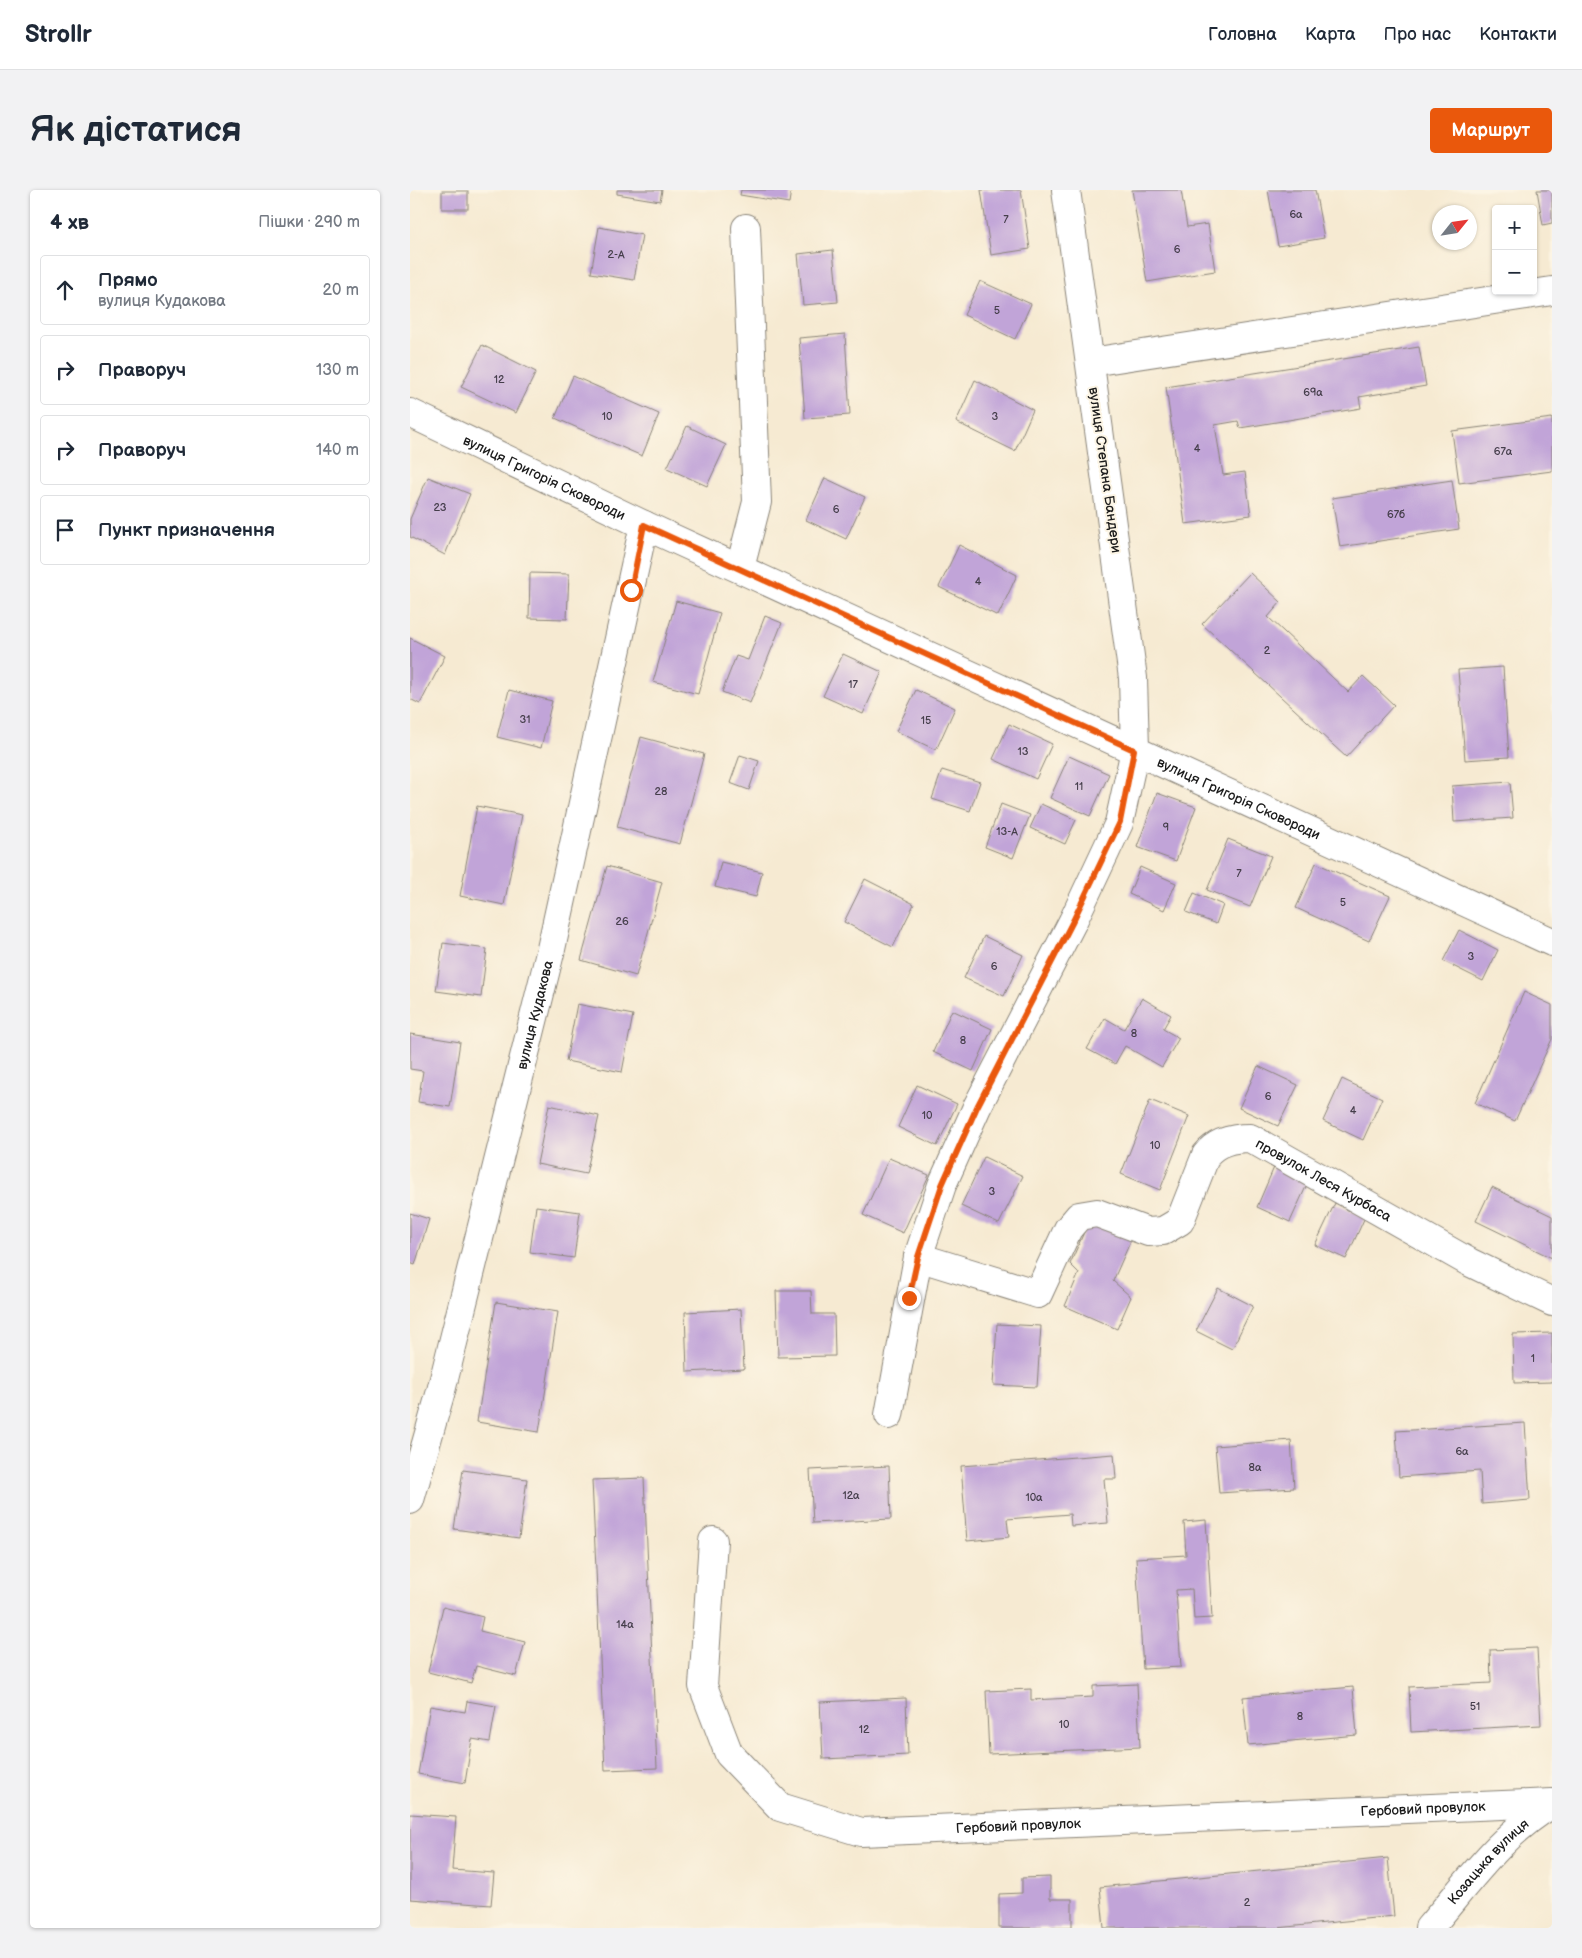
<!DOCTYPE html>
<html lang="uk">
<head>
<meta charset="utf-8">
<style>
	:root { --surface:#fff; --page:#f2f2f3; --text:#1f2937; --muted:#747a83; --line:#e0e1e3; --accent:#ea580c }
	body { margin:0; font-family:"Balsamiq Sans",sans-serif; background:var(--page); color:var(--text) }
	.controls { position:absolute; right:15px; top:15px; display:grid; overflow:hidden; border-radius:5px; box-shadow:0 1px 4px #0004 }
	.controls button { width:45px; height:45px; display:grid; place-items:center; padding:0; border:0; border-bottom:1px solid var(--line); background:var(--surface); color:var(--text); font:25px sans-serif }
	.compass { position:absolute; left:1022px; top:15px; width:45px; height:45px; border-radius:50%; background:var(--surface); box-shadow:0 1px 4px #0004; rotate:60deg }
	.stop { position:absolute; width:15px; height:15px; margin:-11px; border:4px solid #ea580c; border-radius:50%; background:#fff }
	.stop.end { background:#ea580c; border-color:#fff; box-shadow:0 1px 5px #0008 }
	.list { margin:0; padding:0; list-style:none }
	h2 { display:flex; justify-content:space-between; align-items:center; height:65px; margin:0; padding:0 20px; font-size:21px }
	h2 small { font-size:16px; font-weight:400; color:var(--muted) }
	.list li { display:grid; grid-template-columns:32px 1fr auto; gap:15px; align-items:center; box-sizing:border-box; height:70px; margin:0 10px 10px; padding:0 10px; border:1px solid var(--line); border-radius:5px }
	.list b { display:block; font-size:19px; white-space:nowrap }
	.list p { margin:0; font-size:16px; white-space:nowrap; color:var(--muted) }
	.list em { font-size:16px; font-style:normal; color:var(--muted) }
	.icon { flex:none; width:28px; height:28px; fill:none; stroke:currentColor; stroke-width:2; stroke-linecap:round; stroke-linejoin:round }
	.map { position:relative; flex:none; width:1142px; height:1738px; overflow:hidden; border-radius:5px }
	header { display:flex; align-items:center; gap:30px; box-sizing:border-box; height:70px; padding:0 25px; background:var(--surface); border-bottom:1px solid var(--line) }
	header strong { font-size:24px }
	nav { display:flex; gap:28px; margin-inline-start:auto; font-size:18px }
	.intro { display:flex; align-items:center; justify-content:space-between; box-sizing:border-box; height:120px; padding:0 30px }
	h1 { margin:0; font-size:35px }
	.button { padding:12px 22px; border-radius:5px; background:var(--accent); color:#fff; font-size:18px; font-weight:700 }
	main { display:flex; gap:30px; padding:0 30px }
	aside { flex:1; background:var(--surface); border-radius:5px; box-shadow:0 1px 4px #0004 }
	.map>svg:first-child { display:block }
	.building { fill:#c1a4d8 }
	.lines { fill:none; stroke-linecap:round; stroke-linejoin:round }
	.minor-casing { stroke:#898377; stroke-width:30 }
	.minor { stroke:#fff; stroke-width:28 }
	.route { stroke:#ea580c; stroke-width:6 }
	.labels { text-anchor:middle; dominant-baseline:central; stroke-width:4; stroke-linejoin:round; paint-order:stroke }
	.number-label { font-size:11px; fill:#453e4b }
	.street-label { font-size:14px; fill:#1c1c1c; stroke:#fcf5e5 }
</style>
</head>
<body>
<header>
<strong>Strollr</strong>
<nav><a>Головна</a><a>Карта</a><a>Про нас</a><a>Контакти</a></nav>
</header>
<div class="intro"><h1>Як дістатися</h1><a class="button">Маршрут</a></div>
<main>
<aside>
<h2>4 хв<small>Пішки · 290 m</small></h2>
<ul class="list">
<li><svg class="icon" aria-label="ahead" viewBox="0 0 24 24"><path d="M12 20V5M6 11l6-6 6 6"/></svg><div><b>Прямо</b><p>вулиця Кудакова</p></div><em>20 m</em></li>
<li><svg class="icon" aria-label="right" viewBox="0 0 24 24"><path d="M7 20v-9h11M14 6l5 5-5 5"/></svg><div><b>Праворуч</b></div><em>130 m</em></li>
<li><svg class="icon" aria-label="right" viewBox="0 0 24 24"><path d="M7 20v-9h11M14 6l5 5-5 5"/></svg><div><b>Праворуч</b></div><em>140 m</em></li>
<li><svg class="icon" aria-label="arrive" viewBox="0 0 24 24"><path d="M6 21V4h12l-3 4 3 4H6"/></svg><div><b>Пункт призначення</b></div></li>
</ul>
</aside>
<div class="map">
<svg width="1142" height="1738" viewBox="0 0 1142 1738">
	<rect width="100%" height="100%" fill="#fcf5e5"/>
	<filter id="ink" filterUnits="userSpaceOnUse"><feTurbulence type="fractalNoise" baseFrequency=".02" numOctaves="2"/><feDisplacementMap in="SourceGraphic" scale="10" xChannelSelector="R" yChannelSelector="G"/><feConvolveMatrix kernelMatrix="1 2 1 2 8 2 1 2 1" color-interpolation-filters="sRGB"/></filter>
	<filter id="wash" filterUnits="userSpaceOnUse"><feTurbulence type="fractalNoise" baseFrequency=".0096" numOctaves="4" result="noise"/><feDisplacementMap in="SourceGraphic" scale="20" xChannelSelector="R" yChannelSelector="G"/><feGaussianBlur stdDeviation="1.12" result="paint"/><feColorMatrix in="noise" values="0 0 0 0 0 0 0 0 0 0 0 0 0 0 0 0 0 1.4 0 .05"/><feComposite in="paint" operator="in"/></filter>
	<g filter="url(#wash)">
		<rect width="100%" height="100%" fill="#f6ead2"/>
		<g id="blocks">
			<g class="building">
				<path d="M207,0H252L250,11L207,4Z"/>
				<path d="M331,0H381L379,13L330,5Z"/>
				<path d="M571,0H611L620,59L581,65Z"/>
				<path d="M722,0H771L777,37L798,34L805,81L737,92Z"/>
				<path d="M858,0H905L914,48L868,56Z"/>
				<path d="M1127,0H1142V33L1133,35Z"/>
				<rect x="32" y="1" width="26" height="18"/>
				<path d="M189,37L232,45L224,90L181,83Z"/>
				<path d="M423,60L428,112L393,115L388,64Z"/>
				<path d="M570,91L621,114L605,149L554,125Z"/>
				<path d="M435,144L440,225L395,228L389,148Z"/>
				<path d="M72,155L126,182L106,223L51,197Z"/>
				<path d="M1009,157L1016,196L949,207L951,218L830,238L828,231L805,235L813,285L835,282L841,325L775,334L756,197Z"/>
				<path d="M163,186L249,224L232,266L145,228Z"/>
				<path d="M565,190L623,220L605,261L546,232Z"/>
				<path d="M1142,228V281L1049,293L1042,241Z"/>
				<path d="M277,236L316,255L297,296L257,278Z"/>
				<path d="M18,287L60,304L35,365L0,347V329Z"/>
				<path d="M415,288L455,307L436,349L396,330Z"/>
				<path d="M1042,290L1049,339L930,357L922,308Z"/>
				<path d="M549,355L607,385L588,426L529,397Z"/>
				<path d="M120,383L159,384L157,429L119,428Z"/>
				<path d="M840,383L871,412L858,427L938,502L953,486L984,515L936,567L792,434Z"/>
				<path d="M266,411L310,423L288,504L243,492Z"/>
				<path d="M355,426L372,433L340,513L312,502L326,466L338,470Z"/>
				<path d="M0,448L35,466L10,514L0,509Z"/>
				<path d="M433,464L472,482L453,524L413,506Z"/>
				<path d="M1093,477L1099,567L1055,570L1048,480Z"/>
				<path d="M99,500L142,511L131,558L87,547Z"/>
				<path d="M506,500L545,518L526,560L486,541Z"/>
				<path d="M599,534L642,554L626,589L583,569Z"/>
				<path d="M231,547L294,564L270,654L207,637Z"/>
				<path d="M330,565L349,571L339,600L320,593Z"/>
				<path d="M659,566L699,584L680,626L640,608Z"/>
				<path d="M532,580L570,592L560,621L522,609Z"/>
				<path d="M1100,592L1103,628L1044,632L1042,596Z"/>
				<path d="M747,603L786,617L766,671L727,657Z"/>
				<path d="M591,614L620,625L603,668L575,657Z"/>
				<path d="M631,614L666,630L655,654L620,638Z"/>
				<path d="M67,616L112,625L94,715L50,706Z"/>
				<path d="M818,649L861,666L840,717L797,700Z"/>
				<path d="M311,672L352,682L346,707L305,697Z"/>
				<path d="M906,673L980,706L959,751L886,718Z"/>
				<path d="M197,676L252,692L226,786L171,770Z"/>
				<path d="M730,677L766,693L754,720L719,704Z"/>
				<path d="M455,689L504,714L483,757L434,732Z"/>
				<path d="M784,703L813,715L806,734L776,722Z"/>
				<path d="M1049,740L1088,760L1073,791L1033,771Z"/>
				<path d="M574,746L613,765L594,806L554,788Z"/>
				<path d="M33,753L77,759L71,807L26,801Z"/>
				<path d="M1114,802L1142,815V849L1105,931L1065,913Z"/>
				<path d="M732,808L761,825L753,839L769,848L752,877L715,856L705,874L677,859L695,828L714,839Z"/>
				<path d="M167,814L223,825L212,882L156,871Z"/>
				<path d="M542,820L582,839L563,881L523,862Z"/>
				<path d="M0,844L50,852L40,917L8,912L13,881L0,879Z"/>
				<path d="M848,876L888,895L868,936L829,918Z"/>
				<path d="M932,889L972,908L953,950L913,931Z"/>
				<path d="M507,895L547,914L527,956L488,937Z"/>
				<path d="M740,910L779,926L750,1000L711,984Z"/>
				<path d="M139,915L189,926L176,984L127,974Z"/>
				<path d="M574,967L613,986L589,1034L551,1016Z"/>
				<path d="M479,968L519,985L493,1043L453,1025Z"/>
				<path d="M865,975L899,990L880,1032L847,1017Z"/>
				<path d="M1082,997L1142,1026V1068L1066,1031Z"/>
				<path d="M925,1013L955,1027L936,1069L905,1055Z"/>
				<path d="M126,1016L170,1022L164,1068L120,1062Z"/>
				<path d="M0,1023L19,1029L5,1075L0,1073Z"/>
				<path d="M679,1031L721,1050L703,1091L721,1107L707,1139L655,1116L669,1083L660,1074Z"/>
				<path d="M808,1098L843,1116L822,1159L786,1141Z"/>
				<path d="M366,1101H401L402,1124H424L425,1166L368,1167Z"/>
				<path d="M86,1112L148,1122L129,1242L67,1232Z"/>
				<path d="M331,1119L334,1179L277,1182L275,1122Z"/>
				<path d="M587,1134L631,1136L627,1197L583,1195Z"/>
				<path d="M1142,1143V1192L1104,1193L1103,1144Z"/>
				<path d="M1115,1233L1120,1310L1072,1314L1070,1281L989,1287L986,1241Z"/>
				<path d="M881,1250L884,1298L809,1303L805,1256Z"/>
				<path d="M704,1264L706,1289H694L698,1333L661,1336L660,1324L597,1329L599,1347L557,1351L551,1276Z"/>
				<path d="M479,1276L481,1329L403,1333L400,1280Z"/>
				<path d="M53,1280L117,1289L109,1348L44,1339Z"/>
				<path d="M234,1288L247,1578L195,1580L182,1290Z"/>
				<path d="M796,1330L802,1428L784,1429L782,1399L766,1400L771,1477L733,1479L726,1368L776,1365L774,1332Z"/>
				<path d="M33,1417L73,1427L70,1441L115,1452L106,1486L66,1476L61,1493L18,1482Z"/>
				<path d="M1127,1458L1131,1535L1001,1542L999,1497L1081,1493L1080,1460Z"/>
				<path d="M727,1494L730,1557L579,1564L576,1501L621,1499V1510L683,1507V1496Z"/>
				<path d="M943,1497L947,1545L838,1555L833,1507Z"/>
				<path d="M496,1508L498,1565L413,1569L410,1512Z"/>
				<path d="M57,1511L86,1516L80,1552L62,1549L55,1593L8,1584L20,1516L55,1522Z"/>
				<path d="M0,1624L46,1627L42,1680L84,1683L81,1715L0,1709Z"/>
				<path d="M978,1668L984,1726L867,1738H694L690,1697Z"/>
				<path d="M640,1687V1709H662V1738H589V1704L612,1703V1688Z"/>
			</g>
		</g>
	</g>
	<g filter="url(#ink)">
		<use href="#blocks" fill-opacity="0" stroke="#898377" stroke-width="1"/>
		<g class="lines">
			<defs>
				<g id="minor">
					<path d="M681,172L1142,101"/>
					<path id="s1" d="M0,223L234,335L1142,752"/>
					<path d="M330,378L347,312L336,38"/>
					<path id="s2" d="M508,1067L628,1104L658,1039L669,1026L687,1023L738,1042L753,1041L770,1031L796,965C806,952 824,948 840,948L1059,1072L1142,1112"/>
					<path d="M479,1225L508,1067L532,995L567,917L663,731L709,633L725,560L723,488L656,0"/>
					<path id="s3" d="M0,1310L31,1201L141,759L234,335"/>
					<path id="s4" d="M303,1351L293,1496L319,1564L370,1617L451,1642L1142,1613"/>
					<path id="s5" d="M1019,1738C1057,1694 1091,1644 1142,1614"/>
				</g>
			</defs>
			<use href="#minor" class="minor-casing"/>
			<use href="#minor" class="minor"/>
		</g>
	</g>
	<g class="lines" filter="url(#ink)">
		<path class="route" d="M221,400L234,335L724,560L710,632L663,731L567,917L532,995L508,1067L499,1108"/>
	</g>
	<g class="labels">
		<g class="number-label">
			<text x="886" y="24">6а</text>
			<text x="596" y="29">7</text>
			<text x="767" y="59">6</text>
			<text x="206" y="64">2-А</text>
			<text x="587" y="120">5</text>
			<text x="89" y="189">12</text>
			<text x="903" y="202">69а</text>
			<text x="197" y="226">10</text>
			<text x="585" y="226">3</text>
			<text x="787" y="258">4</text>
			<text x="1093" y="261">67а</text>
			<text x="30" y="317">23</text>
			<text x="426" y="319">6</text>
			<text x="986" y="324">67б</text>
			<text x="568" y="391">4</text>
			<text x="857" y="460">2</text>
			<text x="443" y="494">17</text>
			<text x="115" y="529">31</text>
			<text x="516" y="530">15</text>
			<text x="613" y="561">13</text>
			<text x="669" y="596">11</text>
			<text x="251" y="601">28</text>
			<text x="756" y="637">9</text>
			<text x="597" y="641">13-А</text>
			<text x="829" y="683">7</text>
			<text x="933" y="712">5</text>
			<text x="212" y="731">26</text>
			<text x="1061" y="766">3</text>
			<text x="584" y="776">6</text>
			<text x="724" y="843">8</text>
			<text x="553" y="850">8</text>
			<text x="858" y="906">6</text>
			<text x="943" y="920">4</text>
			<text x="517" y="925">10</text>
			<text x="745" y="955">10</text>
			<text x="582" y="1001">3</text>
			<text x="1123" y="1168">1</text>
			<text x="1052" y="1261">6а</text>
			<text x="845" y="1277">8а</text>
			<text x="441" y="1305">12а</text>
			<text x="624" y="1307">10а</text>
			<text x="215" y="1434">14а</text>
			<text x="1065" y="1516">51</text>
			<text x="890" y="1526">8</text>
			<text x="654" y="1534">10</text>
			<text x="454" y="1539">12</text>
			<text x="837" y="1712">2</text>
		</g>
		<g class="street-label">
			<text transform="translate(695 280) rotate(82)">вулиця Степана Бандери</text>
			<text stroke="none"><textPath href="#s1" startOffset="149">вулиця Григорія Сковороди</textPath></text>
			<text stroke="none"><textPath href="#s1" startOffset="914">вулиця Григорія Сковороди</textPath></text>
			<text stroke="none"><textPath href="#s3" startOffset="501">вулиця Кудакова</textPath></text>
			<text stroke="none"><textPath href="#s2" startOffset="526">провулок Леся Курбаса</textPath></text>
			<text stroke="none"><textPath href="#s4" startOffset="939">Гербовий провулок</textPath></text>
			<text stroke="none"><textPath href="#s4" startOffset="534">Гербовий провулок</textPath></text>
			<text stroke="none"><textPath href="#s5" startOffset="89">Козацька вулиця</textPath></text>
		</g>
	</g>
</svg>
<div class="controls">
<button>+</button>
<button>−</button>
</div>
<svg class="compass" viewBox="-18 -18 36 36"><path d="M0-13l5 13h-10z" fill="#e53935"/><path d="M0 13l5-13h-10z" fill="#747a83"/></svg>
<div class="stop" style="left:221px;top:400px"></div>
<div class="stop end" style="left:499px;top:1108px"></div>
</div>
</main>
</body>
</html>
